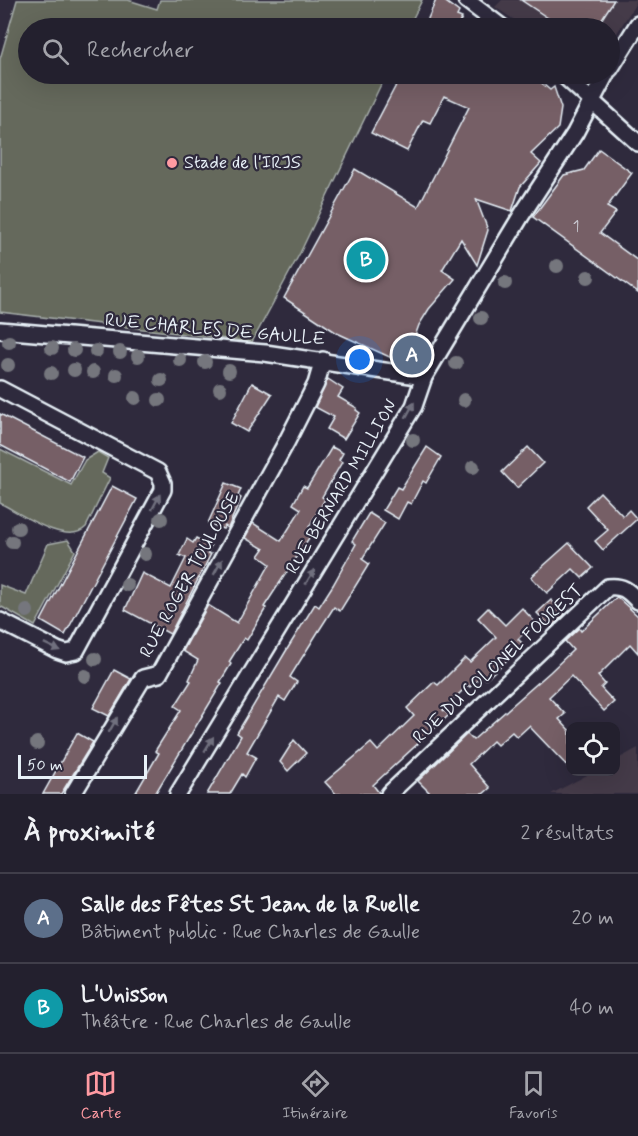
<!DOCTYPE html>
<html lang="fr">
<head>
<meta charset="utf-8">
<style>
	:root { --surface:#23202e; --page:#2f2d3a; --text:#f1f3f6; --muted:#a3a3aa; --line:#403e4a; --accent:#ff9aa2 }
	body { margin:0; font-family:Mynerve,sans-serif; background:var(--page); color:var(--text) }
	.controls { position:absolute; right:18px; bottom:18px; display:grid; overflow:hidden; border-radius:12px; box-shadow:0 6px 24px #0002 }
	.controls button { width:54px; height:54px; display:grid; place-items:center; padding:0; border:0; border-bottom:2px solid var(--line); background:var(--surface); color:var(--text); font:30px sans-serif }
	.scale { position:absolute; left:18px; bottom:15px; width:129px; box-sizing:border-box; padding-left:6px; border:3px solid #e8f1f8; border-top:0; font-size:16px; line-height:21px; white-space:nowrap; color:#e8f1f8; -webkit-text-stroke:4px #2f2a3d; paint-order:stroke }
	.you { position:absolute; left:360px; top:360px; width:21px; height:21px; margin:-15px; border:4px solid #fff; border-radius:50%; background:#1a73e8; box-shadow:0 0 0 9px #1a73e833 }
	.badge { display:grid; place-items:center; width:39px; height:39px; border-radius:50%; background:var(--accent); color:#fff; font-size:20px; font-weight:700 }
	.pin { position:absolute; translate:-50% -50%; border:3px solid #fff; box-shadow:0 2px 6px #0006 }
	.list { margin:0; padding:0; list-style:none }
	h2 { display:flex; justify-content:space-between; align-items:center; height:78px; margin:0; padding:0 24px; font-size:26px }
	h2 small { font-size:20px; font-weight:400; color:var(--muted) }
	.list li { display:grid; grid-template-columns:39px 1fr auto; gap:18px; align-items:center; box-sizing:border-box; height:90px; padding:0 24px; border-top:2px solid var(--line) }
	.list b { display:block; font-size:22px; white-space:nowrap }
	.list p { margin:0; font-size:20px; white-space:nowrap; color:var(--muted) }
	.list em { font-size:20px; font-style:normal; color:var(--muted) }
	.icon { flex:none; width:33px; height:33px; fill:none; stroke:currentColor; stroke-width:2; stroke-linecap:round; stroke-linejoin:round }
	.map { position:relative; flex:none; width:638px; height:794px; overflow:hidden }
	.search { position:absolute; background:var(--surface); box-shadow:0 6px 24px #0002; left:18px; right:18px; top:18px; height:66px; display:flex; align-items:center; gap:15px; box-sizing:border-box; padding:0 21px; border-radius:33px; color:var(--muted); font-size:22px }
	.sheet { height:258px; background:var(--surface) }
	nav { display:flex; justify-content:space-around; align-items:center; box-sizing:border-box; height:84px; border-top:2px solid var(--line); background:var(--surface); font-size:16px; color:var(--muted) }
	nav a { display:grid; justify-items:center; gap:3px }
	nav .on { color:var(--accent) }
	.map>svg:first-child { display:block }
	.built { fill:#443a49 }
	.green { fill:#65695b; stroke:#a6adaa; stroke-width:1.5 }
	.building { fill:#765e66; stroke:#e8f1f8; stroke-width:1.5 }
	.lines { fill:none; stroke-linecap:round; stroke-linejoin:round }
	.minor-casing { stroke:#e8f1f8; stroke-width:20 }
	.minor { stroke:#2f2a3d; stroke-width:15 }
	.tree { fill:#74767d }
	.oneway { fill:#70707e }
	.poi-dot { fill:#ff9aa2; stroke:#2f2a3d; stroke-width:2 }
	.labels { text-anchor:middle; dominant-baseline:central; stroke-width:4.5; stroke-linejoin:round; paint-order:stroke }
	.number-label { font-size:15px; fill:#ccccd4 }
	.poi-label { font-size:18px; fill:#e8f1f8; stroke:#2f2a3d; text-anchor:start }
	.street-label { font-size:18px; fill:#e8f1f8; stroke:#2f2a3d }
</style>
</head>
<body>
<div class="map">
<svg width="638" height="794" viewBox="0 0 638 794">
	<rect width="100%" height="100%" fill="#2f2a3d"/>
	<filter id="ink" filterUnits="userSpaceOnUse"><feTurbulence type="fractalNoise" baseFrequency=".0167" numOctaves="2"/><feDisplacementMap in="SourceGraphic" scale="12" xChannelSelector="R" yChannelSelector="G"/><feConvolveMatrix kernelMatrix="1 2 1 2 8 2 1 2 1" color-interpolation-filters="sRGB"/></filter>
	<g filter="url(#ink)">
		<g class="built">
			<path d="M502,0H638L610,44V28H526L495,7Z"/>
			<path d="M638,748V794H551L593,772H616V760Z"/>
		</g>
		<g class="green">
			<path d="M17,0H128L157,9L160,0H422L408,28H28V74H386L300,253L252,342L0,312V59Z"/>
			<path d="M0,449L71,485L85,460L98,452L108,458L102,473L110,478L86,527C67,547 20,513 0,503Z"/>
			<path d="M68,540L75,551L35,626L0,606V585L26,595L48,544Z"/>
		</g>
		<g class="building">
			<path d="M436,0H443L459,12L457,16L462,18L456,28H424Z"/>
			<path d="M521,0H614L596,28H563Z"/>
			<path d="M402,74H531L550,90L554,87L561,108L558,128L531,154L541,163L520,187L512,211L476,199L488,230L477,265L461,239L442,270L455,279L429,309L419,325L405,364L337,333L284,298L355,169L418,207L469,107L444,96L430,123L423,120L407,151L371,133Z"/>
			<path d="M599,149L632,173L607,207L616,212L600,233L638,261V293L533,217L564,175L584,170Z"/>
			<path d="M328,379L343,389L338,397L357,408L356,410L360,413L344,439L327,429L334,417L315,407Z"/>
			<path d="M252,383L272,394L247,432L231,423Z"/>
			<path d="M0,414L83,457L70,482L0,445Z"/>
			<path d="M332,447L343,453L339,460L342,462L322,497L325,499L309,527L312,528L309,538L264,607L266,608L247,640L244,638L229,662L231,664L220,682L222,683L155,794H135L159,753L155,751L181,710L175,706L191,681L189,680L198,660L183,651L208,605L237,623L270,564L259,556L264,549L245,538L253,523L281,541L301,509L293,504L303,486L307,488Z"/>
			<path d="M427,447L441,457L426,483L423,481L411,504L407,502L398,519L383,510L397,487L401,489Z"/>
			<path d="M528,447L543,463L517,488L502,472Z"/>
			<path d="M226,483L241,489L238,496L241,498L228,528L225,526L223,529L208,523Z"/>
			<path d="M112,486L137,499L65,635L41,621Z"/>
			<path d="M600,492L623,516L629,510L637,519L603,550L595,541L608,530L586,506Z"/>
			<path d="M369,513L385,523L362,559L369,564L340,611L334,607L318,632L290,677L297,682L285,701L279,697L247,752L256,757L245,777L242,774L230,794H207L241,736L237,733L286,651L315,604L319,607L333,585L356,544L352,541Z"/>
			<path d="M196,538L211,546L207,553L211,554L170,634L125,610L142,573L171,588L186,558L179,555L187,539L193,543Z"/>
			<path d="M569,543L593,568L582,578L573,569L547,593L531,577Z"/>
			<path d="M617,597L638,616V653L630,644L598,676L605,684L601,688L614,702L604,711L571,676L549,697L565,714L559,719L570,731V769L529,726L517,737L512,732L497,745L493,741L469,764L490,788L483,794H431L418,781L467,734L473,740L550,672L573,650L565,641L579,628L581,631Z"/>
			<path d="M551,600L565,614L551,627L537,613Z"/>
			<path d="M488,608L505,625L522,608L535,622L518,639L524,645L486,679L482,676L470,687L468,685L443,710L449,715L373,785L380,794H336L325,782L371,743L378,751L414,716L407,708L434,682L438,685L465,658L470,662L496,637L478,618Z"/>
			<path d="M114,670L131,679L109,716L93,708Z"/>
			<path d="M77,733L93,742L61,794H43Z"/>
			<path d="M294,740L306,753L288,771L280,762Z"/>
		</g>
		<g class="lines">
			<defs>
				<g id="minor">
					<path d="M466,0L503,28"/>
					<path d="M610,69L638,24"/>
					<path d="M562,74L638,143"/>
					<path d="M0,330L265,353L424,377"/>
					<path d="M0,389L158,472L163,483V490L76,651L66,653L57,650L0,621"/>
					<path d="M73,794L143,678L159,674L286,443L316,384L323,360"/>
					<path d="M178,794L414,406L424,377L521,216L575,133L606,74"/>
					<path d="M389,794L608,587C623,585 628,591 638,601"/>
				</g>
			</defs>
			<use href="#minor" class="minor-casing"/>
			<use href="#minor" class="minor"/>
		</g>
		<g class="tree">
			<circle cx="557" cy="266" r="7"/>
			<circle cx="588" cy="277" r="7"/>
			<circle cx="505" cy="283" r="7"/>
			<circle cx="481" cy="318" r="7"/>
			<circle cx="9" cy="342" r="7"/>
			<circle cx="52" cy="348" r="7"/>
			<circle cx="74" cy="350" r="7"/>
			<circle cx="96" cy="351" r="7"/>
			<circle cx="120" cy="352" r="7"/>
			<circle cx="138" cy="356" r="7"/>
			<circle cx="180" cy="360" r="7"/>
			<circle cx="205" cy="362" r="7"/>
			<circle cx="456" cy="363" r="7"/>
			<circle cx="8" cy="365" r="7"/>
			<circle cx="74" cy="370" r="7"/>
			<circle cx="229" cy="371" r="7"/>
			<circle cx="93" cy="372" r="7"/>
			<circle cx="51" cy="373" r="7"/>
			<circle cx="116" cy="375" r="7"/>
			<circle cx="161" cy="380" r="7"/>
			<circle cx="220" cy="389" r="7"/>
			<circle cx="135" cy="398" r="7"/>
			<circle cx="159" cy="400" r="7"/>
			<circle cx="464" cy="400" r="7"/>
			<circle cx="413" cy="440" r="7"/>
			<circle cx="473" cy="467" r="7"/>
			<circle cx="161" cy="519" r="7"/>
			<circle cx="18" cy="528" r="7"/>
			<circle cx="12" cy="542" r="7"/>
			<circle cx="145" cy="554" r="7"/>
			<circle cx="127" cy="585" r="7"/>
			<circle cx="27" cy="611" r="7"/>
			<circle cx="95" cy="659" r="7"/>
			<circle cx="85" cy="676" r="7"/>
			<circle cx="37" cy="743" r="7"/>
		</g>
		<defs><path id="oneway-solid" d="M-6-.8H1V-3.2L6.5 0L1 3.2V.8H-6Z" transform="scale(1.5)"/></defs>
		<g class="oneway">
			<use href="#oneway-solid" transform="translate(410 410) rotate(-61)"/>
			<use href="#oneway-solid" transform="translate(156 502) rotate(-62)"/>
			<use href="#oneway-solid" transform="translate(218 567) rotate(-61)"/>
			<use href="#oneway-solid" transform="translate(310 577) rotate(-59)"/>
			<use href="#oneway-solid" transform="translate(52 647) rotate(25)"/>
			<use href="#oneway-solid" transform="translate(113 725) rotate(-60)"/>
			<use href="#oneway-solid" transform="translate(209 744) rotate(-59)"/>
		</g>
	</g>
	<circle class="poi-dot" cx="172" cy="163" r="6"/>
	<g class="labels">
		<g class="number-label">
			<text x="576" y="227">1</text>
		</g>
		<g class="poi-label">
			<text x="184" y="163">Stade de l'IRJS</text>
		</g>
		<g class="street-label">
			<text transform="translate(215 330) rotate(5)">RUE CHARLES DE GAULLE</text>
			<text transform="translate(342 487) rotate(-59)">RUE BERNARD MILLION</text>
			<text transform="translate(190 575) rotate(-61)">RUE ROGER TOULOUSE</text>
			<text transform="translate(498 664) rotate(-43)">RUE DU COLONEL FOUREST</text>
		</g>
	</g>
</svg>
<div class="controls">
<button><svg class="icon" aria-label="locate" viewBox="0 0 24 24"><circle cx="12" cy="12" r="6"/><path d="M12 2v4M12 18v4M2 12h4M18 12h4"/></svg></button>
</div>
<div class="scale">50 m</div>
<div class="you"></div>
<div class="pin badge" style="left:412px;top:355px;background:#5c6f8a">A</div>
<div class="pin badge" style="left:366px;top:260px;background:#0f9aa8">B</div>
<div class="search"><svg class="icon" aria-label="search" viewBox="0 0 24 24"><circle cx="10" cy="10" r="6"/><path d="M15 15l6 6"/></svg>Rechercher</div>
</div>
<section class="sheet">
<h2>À proximité<small>2 résultats</small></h2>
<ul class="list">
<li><span class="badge" style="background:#5c6f8a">A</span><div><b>Salle des Fêtes St Jean de la Ruelle</b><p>Bâtiment public · Rue Charles de Gaulle</p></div><em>20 m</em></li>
<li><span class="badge" style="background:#0f9aa8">B</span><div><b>L'Unisson</b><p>Théâtre · Rue Charles de Gaulle</p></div><em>40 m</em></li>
</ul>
</section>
<nav>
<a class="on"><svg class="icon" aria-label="map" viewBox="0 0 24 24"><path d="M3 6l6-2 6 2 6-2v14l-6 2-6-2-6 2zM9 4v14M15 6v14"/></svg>Carte</a>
<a><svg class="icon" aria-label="directions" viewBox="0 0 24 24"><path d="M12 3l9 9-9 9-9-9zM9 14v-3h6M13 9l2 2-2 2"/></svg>Itinéraire</a>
<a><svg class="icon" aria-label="saved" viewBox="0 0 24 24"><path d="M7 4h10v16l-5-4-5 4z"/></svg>Favoris</a>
</nav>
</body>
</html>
